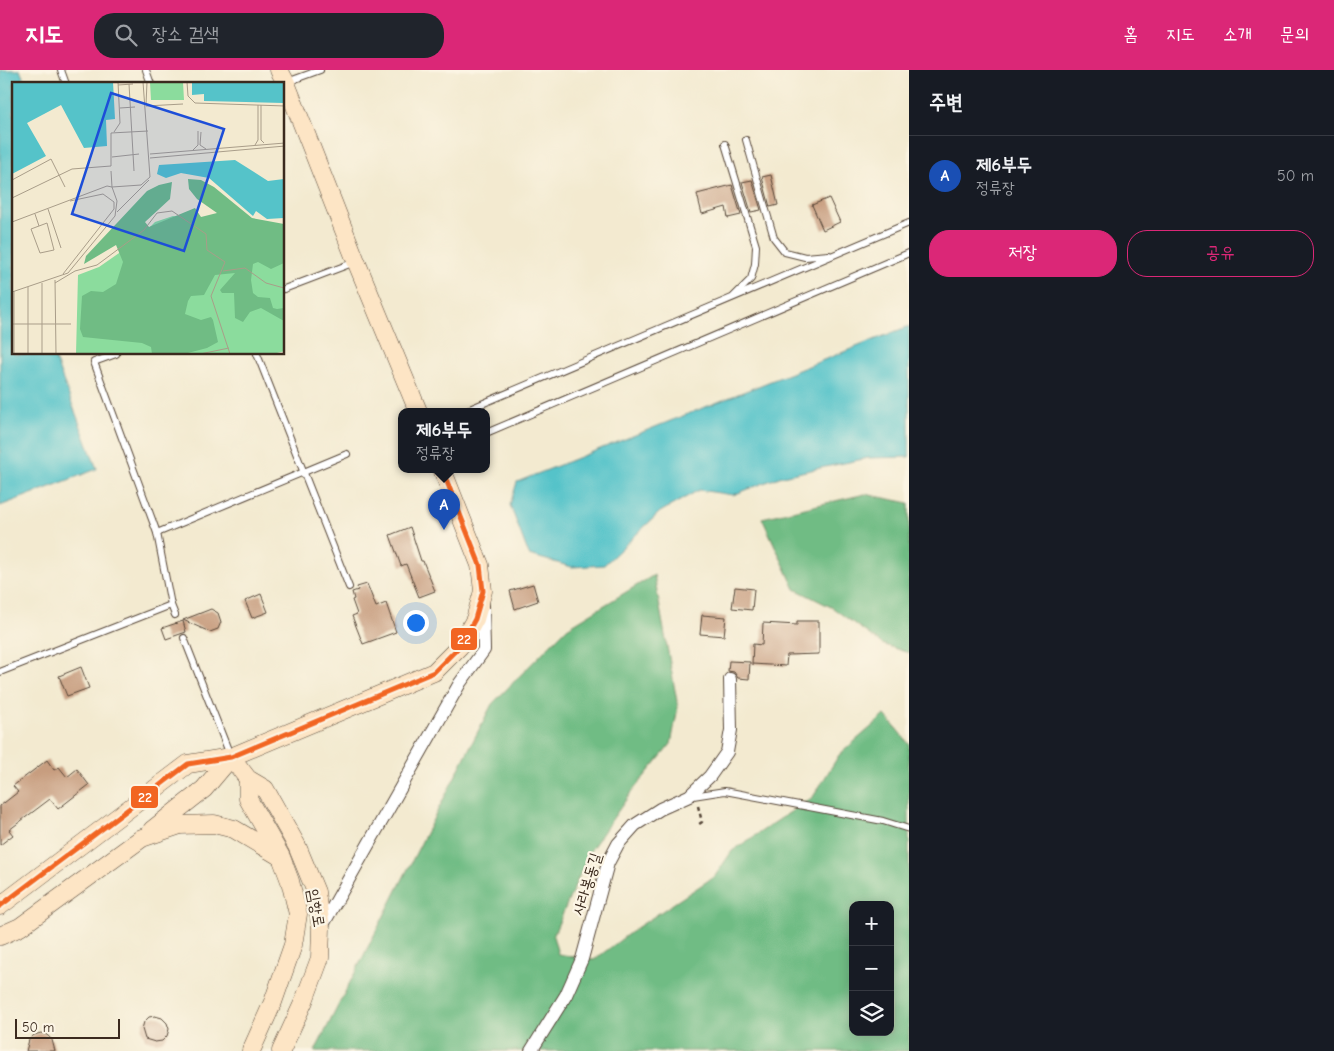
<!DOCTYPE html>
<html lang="ko">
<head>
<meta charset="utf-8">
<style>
	:root { --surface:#171b24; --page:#20242c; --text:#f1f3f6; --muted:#9ea1a6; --line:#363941; --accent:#db2777 }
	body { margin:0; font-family:"Comic Neue","Poor Story",sans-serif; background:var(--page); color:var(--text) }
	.controls { position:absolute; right:15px; bottom:15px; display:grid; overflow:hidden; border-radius:10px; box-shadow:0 2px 12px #0003 }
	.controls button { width:45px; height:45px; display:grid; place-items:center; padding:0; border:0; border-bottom:1px solid var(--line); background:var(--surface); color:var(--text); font:25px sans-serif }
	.scale { position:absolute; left:15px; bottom:12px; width:105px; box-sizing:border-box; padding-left:5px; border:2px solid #3b2a1e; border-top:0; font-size:14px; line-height:18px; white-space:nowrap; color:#3b2a1e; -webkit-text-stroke:4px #fcf5e5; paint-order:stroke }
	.you { position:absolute; left:415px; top:552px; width:18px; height:18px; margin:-12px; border:4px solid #fff; border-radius:50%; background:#1a73e8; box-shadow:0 0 0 8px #1a73e833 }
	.badge { display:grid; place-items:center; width:32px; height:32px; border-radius:50%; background:var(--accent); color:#fff; font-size:16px; font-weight:700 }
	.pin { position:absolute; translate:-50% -41px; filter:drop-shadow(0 1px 2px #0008) }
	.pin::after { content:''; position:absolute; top:26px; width:18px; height:15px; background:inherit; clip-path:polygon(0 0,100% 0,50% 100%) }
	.popup { position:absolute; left:398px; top:338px; width:92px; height:65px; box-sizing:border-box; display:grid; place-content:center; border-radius:10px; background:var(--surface); filter:drop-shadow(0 1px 4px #0005); font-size:16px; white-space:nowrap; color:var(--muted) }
	.popup b { font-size:19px; color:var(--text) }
	.popup::after { content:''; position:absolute; left:50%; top:100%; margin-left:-10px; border:10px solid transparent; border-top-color:var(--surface) }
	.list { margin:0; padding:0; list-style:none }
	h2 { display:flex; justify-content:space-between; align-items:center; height:65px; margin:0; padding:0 20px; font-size:21px }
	h2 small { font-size:16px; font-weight:400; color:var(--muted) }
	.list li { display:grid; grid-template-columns:32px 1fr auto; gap:15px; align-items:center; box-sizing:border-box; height:80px; padding:0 20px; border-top:1px solid var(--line) }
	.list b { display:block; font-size:19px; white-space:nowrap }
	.list p { margin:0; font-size:16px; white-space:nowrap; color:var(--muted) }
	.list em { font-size:16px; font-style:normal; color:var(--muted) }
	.actions { display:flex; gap:10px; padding:15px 20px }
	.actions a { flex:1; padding:11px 0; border:1px solid var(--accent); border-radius:20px; text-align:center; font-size:18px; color:var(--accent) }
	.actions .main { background:var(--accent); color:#fff }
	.icon { flex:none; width:28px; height:28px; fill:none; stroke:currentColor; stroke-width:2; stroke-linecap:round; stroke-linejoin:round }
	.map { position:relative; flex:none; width:909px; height:981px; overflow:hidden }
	header { display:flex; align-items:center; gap:30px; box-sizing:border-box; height:70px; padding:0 25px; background:var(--accent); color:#fff }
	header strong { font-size:24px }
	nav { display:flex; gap:28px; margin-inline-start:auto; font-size:18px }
	.search { width:350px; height:45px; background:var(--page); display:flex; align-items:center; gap:12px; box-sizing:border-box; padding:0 18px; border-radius:20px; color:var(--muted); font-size:19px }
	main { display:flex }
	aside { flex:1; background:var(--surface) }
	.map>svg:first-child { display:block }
	.forest { fill:#70bc84; stroke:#567351; fill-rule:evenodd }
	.water { fill:#55c3c9; stroke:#487674 }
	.building { fill:#c79d7f }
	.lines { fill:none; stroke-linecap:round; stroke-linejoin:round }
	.lane-casing { stroke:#574739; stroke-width:8 }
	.street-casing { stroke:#574739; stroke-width:14 }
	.secondary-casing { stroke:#574739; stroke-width:19 }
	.path { stroke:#574739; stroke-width:2.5; stroke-dasharray:4 4; stroke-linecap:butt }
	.lane { stroke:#fff; stroke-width:6 }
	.street { stroke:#fff; stroke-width:12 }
	.secondary { stroke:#fde5c5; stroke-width:18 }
	.bus-1-casing { stroke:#fcf5e5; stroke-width:9 }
	.bus-1 { stroke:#f26522; stroke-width:5 }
	.labels { text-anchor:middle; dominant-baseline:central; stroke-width:4.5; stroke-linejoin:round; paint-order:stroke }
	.street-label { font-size:16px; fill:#3b2a1e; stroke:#fcf5e5 }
	.inset-road { fill:none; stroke:#a99d89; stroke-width:1 }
	.view { fill:#1d4ed8; fill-opacity:0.15; stroke:#1d4ed8; stroke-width:2.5 }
	.inset-edge { fill:none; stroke:#3b2a1e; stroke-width:2.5 }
	.line-badge { stroke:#fcf5e5; stroke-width:2 }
	.badge-label { font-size:14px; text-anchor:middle; font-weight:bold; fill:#fff }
</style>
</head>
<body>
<header>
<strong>지도</strong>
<div class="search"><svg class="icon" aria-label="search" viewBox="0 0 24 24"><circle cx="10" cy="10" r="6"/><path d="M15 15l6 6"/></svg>장소 검색</div>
<nav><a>홈</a><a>지도</a><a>소개</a><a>문의</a></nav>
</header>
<main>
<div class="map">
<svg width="909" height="981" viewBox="0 0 909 981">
	<rect width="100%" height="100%" fill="#fcf5e5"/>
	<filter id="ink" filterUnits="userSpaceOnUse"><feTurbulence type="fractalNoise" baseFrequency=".02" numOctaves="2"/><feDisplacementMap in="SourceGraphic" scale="10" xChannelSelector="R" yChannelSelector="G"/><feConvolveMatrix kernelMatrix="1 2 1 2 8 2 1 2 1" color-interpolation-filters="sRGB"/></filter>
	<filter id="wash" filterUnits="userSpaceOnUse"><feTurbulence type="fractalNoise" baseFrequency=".0096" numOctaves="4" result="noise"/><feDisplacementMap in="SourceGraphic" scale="20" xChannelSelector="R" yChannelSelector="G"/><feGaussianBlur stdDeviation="1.12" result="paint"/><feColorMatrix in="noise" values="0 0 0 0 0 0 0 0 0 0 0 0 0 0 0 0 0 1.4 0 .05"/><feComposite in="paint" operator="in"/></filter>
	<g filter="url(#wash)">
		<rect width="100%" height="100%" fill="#f3ead0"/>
		<g class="forest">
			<path d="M865,424L909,433V583L882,574L833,538L795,519L762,448Z"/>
			<path d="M654,505L678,637L671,674L630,724L590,781L553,866L558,884L594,890L635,859L715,806L732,781L813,727L839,685L885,645L909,674V981H315L492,634L567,558ZM853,835H890V962H853Z"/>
		</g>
		<g class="water">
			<path d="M0,0H20L26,14H14V284H53L97,399L0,436Z"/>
			<path d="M909,256V387L868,388L782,406L733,425L699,420L660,442L604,495L572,497L529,485L510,435L517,412Z"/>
		</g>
		<g id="blocks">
			<g class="building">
				<path d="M771,105L778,135L770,137L762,107Z"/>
				<path d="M752,110L761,140L751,142L742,112Z"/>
				<path d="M732,115L741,145L728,148L726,137L702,144L697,124Z"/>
				<path d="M829,128L840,152L823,160L812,135Z"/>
				<path d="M410,457L421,491H423L435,521L419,527L406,494L401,496L390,465Z"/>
				<path d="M367,514L376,537L386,533L396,562L363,574L352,546L357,544L352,530L354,529L352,522L358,520L357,517Z"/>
				<path d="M533,514L538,531L515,539L510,521Z"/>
				<path d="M735,517L754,519L752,540L732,538Z"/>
				<path d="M261,524L268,542L252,548L245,531Z"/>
				<path d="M211,539L218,543L221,552L218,559L210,562L183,550Z"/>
				<path d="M702,545L726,547L724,566L700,564Z"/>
				<path d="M183,551L186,562L166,569L162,558Z"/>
				<path d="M797,551H819V584L787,585L786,596L752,594L753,574L762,575L763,553L797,555Z"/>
				<path d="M729,591L750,592L749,609L738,608L734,602L728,601Z"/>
				<path d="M81,597L89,618L67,626L59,606Z"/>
				<path d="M47,690L54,700L59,697L67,707L77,699L89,715L58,739L50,729L9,760L13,765L0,775V736L18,722L13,716Z"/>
				<path d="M155,946L162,948L167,953L169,959L167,966L162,971L155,972L145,969L142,959L144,952L149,947Z"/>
				<path d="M41,963L47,965L52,970L55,981H26L29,970L34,965Z"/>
			</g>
		</g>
	</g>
	<g filter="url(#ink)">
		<use href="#blocks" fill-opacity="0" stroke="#574739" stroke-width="1"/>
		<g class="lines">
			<defs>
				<g id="lane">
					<path d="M61,0L66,14"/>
					<path d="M146,0L151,14"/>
					<path d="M287,12L320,0"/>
					<path d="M746,70L774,168L785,182L805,187L829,185"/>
					<path d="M725,74L756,176L755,194L751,209L734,226"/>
					<path d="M284,219L355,192"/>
					<path d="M116,284L94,292L157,463L171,535L175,545"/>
					<path d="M257,284L349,517"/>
					<path d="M465,341L909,153"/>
					<path d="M486,363L909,183"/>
					<path d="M157,463L347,384"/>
					<path d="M184,568L230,685"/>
					<path d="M0,602L171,535"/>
					<path d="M693,726L725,721L883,751L909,759"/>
				</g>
				<g id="street">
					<path d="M321,858L460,613L484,580L483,535"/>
					<path d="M531,981L566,925L582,889L608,793L618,774L635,755L660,739L689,726L710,706L727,682L731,660L730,609"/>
				</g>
				<g id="secondary">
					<path d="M279,0L286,13L356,191L418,341"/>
					<path d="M231,687L248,709L265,719L297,776L316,822L321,858L320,888L304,931L281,981"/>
					<path d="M248,709V729L280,785"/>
					<path d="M152,760L204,719L231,687"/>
					<path d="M0,836L188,694L231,687L434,602L460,576L475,549L483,521L480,495L442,399"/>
					<path d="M0,866L20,857L142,768L180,755L214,754L234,759L281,787L290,811L298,844L293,875L273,932L251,981"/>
				</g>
			</defs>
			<use href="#lane" class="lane-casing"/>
			<use href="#street" class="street-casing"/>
			<use href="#secondary" class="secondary-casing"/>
			<path class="path" d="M698,736L702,752L698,755"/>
			<use href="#lane" class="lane"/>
			<use href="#street" class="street"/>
			<use href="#secondary" class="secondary"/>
			<defs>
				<path id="bus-1" d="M0,836L188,694L231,687L434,602L460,576L475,549L483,521L480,495L442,399"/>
			</defs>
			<use href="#bus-1" class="bus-1-casing"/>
			<use href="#bus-1" class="bus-1"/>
		</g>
	</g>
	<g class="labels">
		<g class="street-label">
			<text transform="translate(587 814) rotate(-73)">사라봉동길</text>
			<text transform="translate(316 838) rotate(80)">임항로</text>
		</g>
	</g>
	<g transform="translate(12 12)">
		<rect width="272" height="272" fill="#f3ead0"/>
		<path d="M171,0L172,18H139L138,0ZM161,134L272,155L273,269L261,272H64L66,193L87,185L123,160L143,140Z" fill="#8bdc9d"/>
		<path d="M176,97L189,98L202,105L240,136L272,142V181L259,187L246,180L241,182L239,198L241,211L246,215L258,216L261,226L265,227L272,226V239L249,226L238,230L231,240L223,236L222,211H210L208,208L223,191L203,193L192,213L179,214L176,219L173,232L189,238L199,235L201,238L206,260L195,266L172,272H140L139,265L130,261L71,255L68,247L70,214L79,209L91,210L104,202L111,180L104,163L72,182L74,174L135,109L147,103L160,100L158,117L133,140L137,145L183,126L189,135L205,131L185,117L177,107Z" fill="#70bc84"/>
		<path d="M0,0H101L103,37L94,38L95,64L72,66L49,23L15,41L34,74L0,92ZM272,0V21L192,19V12L180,13V0ZM223,78L256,99L272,97V136L255,137L244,129L241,134L197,96L169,91L154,96L145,92L147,83Z" fill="#55c3c9"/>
		<path class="inset-road" d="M175,0L176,14L183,21L273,24M117,2L122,89M106,3L121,2M134,23L135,0M249,23V58L252,61M134,24L171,22M108,26L123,25M102,50L108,41L106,0M189,50L188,63L194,67M243,63L246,58V23M181,68L186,63V49M138,72L273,61M100,75L127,72M138,76L273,64M99,84V51L136,49M99,89L100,105L129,103L138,95L131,0M0,98L39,77L53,105M0,116L60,87L99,84M36,127L49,166M105,130L137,98M23,132L27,144L35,141L42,168L28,171L19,147L27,144M0,140L95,104L100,105M211,189L233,186L254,201L272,206M51,192L102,127V120L91,112L58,119M43,198L44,272M43,201L63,189L85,183L132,148L145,131L160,129L194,152L195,168L213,180L199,214L218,272M16,205V272M0,210L56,191L103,134L105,119L100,105M0,242H59M2,272V209M30,272V201M188,272L217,266"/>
		<path class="view" d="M99,11L212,47L172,169L60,132Z"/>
		<rect width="272" height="272" class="inset-edge"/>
	</g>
	<g class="line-badge">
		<rect x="450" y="557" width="28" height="24" rx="5" fill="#f26522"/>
		<rect x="130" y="715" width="29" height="24" rx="5" fill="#f26522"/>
	</g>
	<g class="badge-label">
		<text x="464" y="574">22</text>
		<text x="145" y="732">22</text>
	</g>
</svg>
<div class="controls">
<button>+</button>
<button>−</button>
<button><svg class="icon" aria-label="layers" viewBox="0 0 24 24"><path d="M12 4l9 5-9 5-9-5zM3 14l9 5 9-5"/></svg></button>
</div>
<div class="scale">50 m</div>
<div class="you"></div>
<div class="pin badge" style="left:444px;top:460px;background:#1a4fb4">A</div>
<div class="popup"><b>제6부두</b>정류장</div>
</div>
<aside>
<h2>주변<small></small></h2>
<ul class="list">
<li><span class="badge" style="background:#1a4fb4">A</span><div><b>제6부두</b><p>정류장</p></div><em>50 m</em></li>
</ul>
<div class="actions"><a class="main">저장</a><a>공유</a></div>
</aside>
</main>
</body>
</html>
